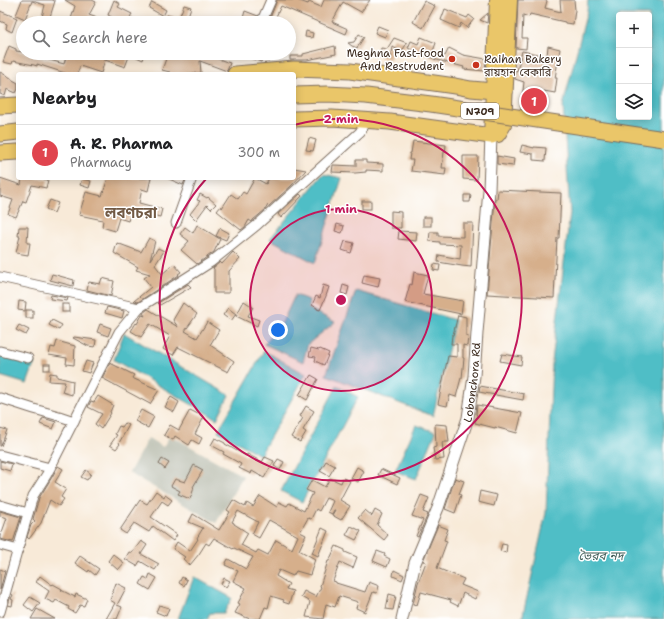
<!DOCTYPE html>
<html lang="en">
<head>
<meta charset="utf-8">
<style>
	:root { --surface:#fff; --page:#f2f2f2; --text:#202124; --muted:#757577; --line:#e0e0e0; --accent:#0f766e }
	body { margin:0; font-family:"Shantell Sans","Noto Sans Bengali",sans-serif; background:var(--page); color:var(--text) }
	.controls { position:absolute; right:12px; top:12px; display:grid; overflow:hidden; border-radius:4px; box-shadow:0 2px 10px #0003 }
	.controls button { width:36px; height:36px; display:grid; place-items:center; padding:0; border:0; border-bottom:1px solid var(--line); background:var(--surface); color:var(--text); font:20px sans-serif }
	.you { position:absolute; left:278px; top:330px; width:14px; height:14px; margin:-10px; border:3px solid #fff; border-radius:50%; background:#1a73e8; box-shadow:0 0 0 6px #1a73e833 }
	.badge { display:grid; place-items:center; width:26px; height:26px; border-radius:50%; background:var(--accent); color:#fff; font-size:13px; font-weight:700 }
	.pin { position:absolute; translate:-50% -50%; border:2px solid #fff; box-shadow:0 1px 4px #0006 }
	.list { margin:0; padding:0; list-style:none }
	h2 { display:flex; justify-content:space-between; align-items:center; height:52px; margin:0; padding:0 16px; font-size:17px }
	h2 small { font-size:13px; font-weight:400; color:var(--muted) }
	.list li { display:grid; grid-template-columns:26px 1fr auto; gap:12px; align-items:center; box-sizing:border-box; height:56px; padding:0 16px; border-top:1px solid var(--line) }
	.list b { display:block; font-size:15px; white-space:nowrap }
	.list p { margin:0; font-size:13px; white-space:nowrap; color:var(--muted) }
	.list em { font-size:13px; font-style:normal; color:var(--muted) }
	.icon { flex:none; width:22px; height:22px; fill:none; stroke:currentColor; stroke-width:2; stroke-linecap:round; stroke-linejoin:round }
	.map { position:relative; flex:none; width:664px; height:619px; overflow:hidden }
	.search { position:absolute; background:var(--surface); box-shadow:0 2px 10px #0003; left:16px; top:16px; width:280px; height:44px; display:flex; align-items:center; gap:10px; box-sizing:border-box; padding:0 14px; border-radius:22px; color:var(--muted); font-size:15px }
	.panel { position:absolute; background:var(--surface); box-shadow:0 2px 10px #0003; left:16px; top:72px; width:280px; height:108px; border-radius:4px }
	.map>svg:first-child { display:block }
	.industrial { fill:#c3c6b9 }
	.water { fill:#50bec6; stroke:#467472; fill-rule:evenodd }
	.building { fill:#d6af8b; fill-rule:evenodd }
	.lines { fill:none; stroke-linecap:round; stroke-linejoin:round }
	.minor-casing { stroke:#7d6d5f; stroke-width:11 }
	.tertiary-casing { stroke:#7d6d5f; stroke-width:13 }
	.primary-casing { stroke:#7d6d5f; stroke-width:16 }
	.trunk-casing { stroke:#7d6d5f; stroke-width:17 }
	.minor { stroke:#fff; stroke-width:9 }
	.tertiary { stroke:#fff; stroke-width:11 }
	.primary { stroke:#eac669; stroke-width:14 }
	.trunk { stroke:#eac669; stroke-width:15 }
	.trunk-bridge-casing { stroke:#7d6d5f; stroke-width:17; stroke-linecap:butt }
	.trunk-bridge { stroke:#eac669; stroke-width:15 }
	.ring { fill:none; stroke:#c2185b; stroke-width:2 }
	.poi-dot { fill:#c8321e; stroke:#fff; stroke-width:1.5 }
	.labels { text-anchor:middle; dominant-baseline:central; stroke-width:3; stroke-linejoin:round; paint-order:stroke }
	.shield { fill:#fff; stroke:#766a62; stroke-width:1 }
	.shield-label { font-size:10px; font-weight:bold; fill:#3b2a1e }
	.poi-label { font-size:11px; fill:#3b2a1e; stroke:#fff; text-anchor:end }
	.street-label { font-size:11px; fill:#3b2a1e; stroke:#fff }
	.water-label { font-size:12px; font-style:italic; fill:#425e59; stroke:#fff }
	.district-label { font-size:15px; font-weight:bold; fill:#715944; stroke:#fff }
	.centre { fill:#c2185b; stroke:#fff; stroke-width:2 }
	.ring-label { font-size:12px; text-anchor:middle; font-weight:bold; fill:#c2185b; stroke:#fff; stroke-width:3; stroke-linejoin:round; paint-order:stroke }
</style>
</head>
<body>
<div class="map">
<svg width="664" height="619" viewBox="0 0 664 619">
	<rect width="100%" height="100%" fill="#fff"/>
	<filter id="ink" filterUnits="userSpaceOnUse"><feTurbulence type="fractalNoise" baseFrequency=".025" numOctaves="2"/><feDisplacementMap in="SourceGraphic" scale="8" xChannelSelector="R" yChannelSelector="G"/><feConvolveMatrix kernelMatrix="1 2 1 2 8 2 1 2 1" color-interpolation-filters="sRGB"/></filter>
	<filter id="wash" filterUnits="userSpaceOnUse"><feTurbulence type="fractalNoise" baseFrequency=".012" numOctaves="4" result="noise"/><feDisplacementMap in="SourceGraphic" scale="16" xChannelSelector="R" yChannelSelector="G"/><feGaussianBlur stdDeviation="0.9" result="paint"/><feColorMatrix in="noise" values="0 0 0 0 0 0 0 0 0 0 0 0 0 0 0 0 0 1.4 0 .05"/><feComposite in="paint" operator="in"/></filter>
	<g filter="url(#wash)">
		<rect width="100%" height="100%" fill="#f8ead8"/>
		<path class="industrial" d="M170,435L243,476L216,523L129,473L148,438L163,447Z"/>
		<g class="water">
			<path d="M588,0H664V619H522L546,513L552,362L570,213L563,106L587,11ZM619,15H649V117H619Z"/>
			<path d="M323,174L342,178L315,263L270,239Z"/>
			<path d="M356,291L455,320L433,416L326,375Z"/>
			<path d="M295,295L309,300L308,308L335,322L308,344L303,362L264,344L280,327Z"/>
			<path d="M124,333L229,395L217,419L114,360Z"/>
			<path d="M264,351L306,374L260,455L218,431Z"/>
			<path d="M0,355L35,362L27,384L0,376Z"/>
			<path d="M337,386L358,397L302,502L281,491Z"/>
			<path d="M416,425L436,432L416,479L395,471Z"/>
			<path d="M194,577L232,598L224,613H210L207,619H178Z"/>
		</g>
		<g id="blocks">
			<g class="building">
				<path d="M22,0H52L55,1L48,23L41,21L45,5L32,1L25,19L16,15Z"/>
				<path d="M65,0H92L96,2L89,15L108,22V23H72L73,20L71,19L75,6Z"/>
				<path d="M114,0L120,4L118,7L132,14L130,17L144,23H122L108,15Z"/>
				<path d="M277,0H297L308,4L309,2L321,7L324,0H370L361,12L343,2L332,22L348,29L346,34L281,6L273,23H268Z"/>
				<path d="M518,0H544L547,1L545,8L561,12L560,0H574L575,10L573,24L565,23V22L530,14L529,17L523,15L522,38H527L526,49L516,48Z"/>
				<path d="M424,1L435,6L423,28L413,22Z"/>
				<path d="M152,2L166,10L163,16L149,8Z"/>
				<path d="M184,5L191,7L187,19L192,20V23H163L167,15L179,18Z"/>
				<path d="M445,9L467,18L469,15L474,19L467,28L461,23L459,28L441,20Z"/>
				<path d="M0,11L17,18L12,32L6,29L7,24L0,21Z"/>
				<path d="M245,11L258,16L255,23L243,18Z"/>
				<path d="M488,13L487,23L480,20Z"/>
				<path d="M378,26L388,30L385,37L375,33Z"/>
				<path d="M306,31L313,33L312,38L305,37Z"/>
				<path d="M359,34L364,37L357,48L352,46L348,43L354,42Z"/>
				<path d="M421,37L436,43L433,51L445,56L449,48L463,55L486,59L485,71L463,69L464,67L437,60L422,54L421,55L408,48L411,41L418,44Z"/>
				<path d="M394,38L407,43L402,51L392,47L390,59L379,57L381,48L387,49Z"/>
				<path d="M9,46L16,49V51L23,52V53L32,54V55L46,60V59L64,64L67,53H145L143,60L130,54L125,67L105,60L101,73L80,66L77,74H68L37,64V66L34,65L13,61L12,64L3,62Z"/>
				<path d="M335,46L336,54L307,60H290V56H303V54Z"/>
				<path d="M548,46L560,49L555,78H557L555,93L544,91L541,111L521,108L524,82L515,79V70L517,71L522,51L547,56Z"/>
				<path d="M168,53H189L199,57L201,53L230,63L227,71L200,61L201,73L170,74V72L162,70Z"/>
				<path d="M238,53H264L261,62L238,54Z"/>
				<path d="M0,72L11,78V79L18,83V89L16,93L7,89L5,96L0,94Z"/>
				<path d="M309,138L316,140L313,151L306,150Z"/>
				<path d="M413,141L446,145L445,152H444L442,168H446L445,175L411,171L413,160H409L410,153H411Z"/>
				<path d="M522,145L534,148V147L546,148L545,161L533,160V154L520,152Z"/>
				<path d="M463,156H478L477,180L463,179Z"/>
				<path d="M497,156L514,159L513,166L497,164Z"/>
				<path d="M356,160H366V163L383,164V171L366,170V172L355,173L332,172L333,165L356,166Z"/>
				<path d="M294,168L306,170L291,186L269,206L268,205L265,210L253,220L252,222L249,220L245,227L241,230L217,211L221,206L222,208L231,194L238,199L243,192L246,194L255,178L266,184L269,178H294Z"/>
				<path d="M0,178L21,185L22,178H35L48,180L46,188L32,185L26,202L23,201L16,217L8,214L13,200L0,196Z"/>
				<path d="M108,178H151L148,191L142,189L139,203L162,209L160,217L148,214L147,217L132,212H131L128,221L119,218L115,231L102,227L103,220L79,215L86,192L102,196Z"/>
				<path d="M167,178H186L183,185Z"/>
				<path d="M82,179L91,181L89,188L80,185Z"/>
				<path d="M498,190L561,193L559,238H557L554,298L487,294L495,199H497Z"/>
				<path d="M200,194L207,198L208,197L216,204L211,209L207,205L196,220L190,214L200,201L197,200Z"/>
				<path d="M300,194L302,196L281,218L278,214Z"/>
				<path d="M464,195H471L470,202H464Z"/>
				<path d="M50,200L58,203L54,213L46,209Z"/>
				<rect x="362" y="201" width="9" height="8"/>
				<path d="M391,211L401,212V228H391Z"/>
				<rect x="423" y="217" width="8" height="9"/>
				<path d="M463,223H473L471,267L462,266L438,262L439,255L460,259L461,245L440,244V242L429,241L430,232H438V236L463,237Z"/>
				<path d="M337,224L344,226L342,233L335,231Z"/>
				<path d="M197,225L220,239L214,252L197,264L181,250L189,241L180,234L185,227L193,233Z"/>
				<path d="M19,227H28L27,243H30L28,255L16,253L20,236H18Z"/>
				<path d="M220,228L229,233L226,240L216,236Z"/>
				<path d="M399,231L417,232L416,241L398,239Z"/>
				<path d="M149,238L155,241L150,260L158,248L164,251L155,265L162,274L174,264L181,272L178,274L179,275L138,302L134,301L151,287L144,278L150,274L136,270L138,267L114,253L117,243L141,252Z"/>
				<path d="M345,241L354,243L351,253L342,250Z"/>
				<path d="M233,252L240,259L229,271V293H214V269L213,268L220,262L222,264Z"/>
				<path d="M434,264L440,265L439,271L433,270Z"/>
				<path d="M414,272L428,275L423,294L463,301L461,314L428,307L405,302L410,284L412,285Z"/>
				<path d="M52,274L74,280L73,286L50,280Z"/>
				<path d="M364,275L380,278L378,287L362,283Z"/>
				<path d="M102,278L114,281L111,296L87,290L89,282L100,284Z"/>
				<path d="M188,284L191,287L160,305L158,303Z"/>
				<path d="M323,285L329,287L326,296L320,310L317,309V308L312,305L316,296L320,298Z"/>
				<path d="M343,285L349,287L347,295L341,293Z"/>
				<path d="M51,295L68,298L67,301L50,299Z"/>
				<path d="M19,301L26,302L25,311L18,310Z"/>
				<path d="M244,301L253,307L248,316L259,320L257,326L236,316Z"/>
				<path d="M183,303L197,314L185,331L197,338L207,322L219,330L210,345L234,361L228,372L178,347L173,355L163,349L170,336L150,324L141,337L131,331L136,323L137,324L142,315L145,316L143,313L148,309L178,327L173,320Z"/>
				<rect x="62" y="304" width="7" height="8"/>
				<path d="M107,307L124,311L122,318L105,313Z"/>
				<path d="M228,308L236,314L231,321L223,315Z"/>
				<rect x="26" y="310" width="7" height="8"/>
				<path d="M458,315L466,317V336H468L467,346L463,345V358H464L462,378H461L456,397L450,395L447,406L438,404L448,356L457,357V344H451L452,335H453Z"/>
				<path d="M52,320L62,325L59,330L49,325Z"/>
				<path d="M100,324L111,328L108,336L97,332Z"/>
				<path d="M19,325L29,330L26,335L16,330Z"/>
				<path d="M74,337L96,340L95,347L88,346L73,338Z"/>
				<path d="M57,341L75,346L74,365L66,364L67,358L49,355L51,347L55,348Z"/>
				<path d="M311,348L319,350L320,349L329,353L324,365L315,361L316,357L309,356Z"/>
				<path d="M502,354L522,357L521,365L500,361Z"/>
				<path d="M86,361L93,363L89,373L82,371Z"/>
				<path d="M110,363L134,375L132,378L159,390L150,404L102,378Z"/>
				<rect x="44" y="364" width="6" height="6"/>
				<path d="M50,373L57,374V377L73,381L72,395L62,392L65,382L49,381Z"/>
				<path d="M311,375L318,379L307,400L299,395Z"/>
				<path d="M480,386L524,394L523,400L479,392Z"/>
				<path d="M98,396L113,405L110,412L111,413L101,429L95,424L102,414L88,407L91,401L94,402Z"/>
				<path d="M171,397L179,402L174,412L165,407Z"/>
				<path d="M477,405L522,413L517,433L495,427V428L475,423L477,415L476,414Z"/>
				<path d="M306,406L314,411L303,430L306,432L300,442L291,437L303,418L300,416Z"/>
				<path d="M141,410L154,417L148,428L135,421Z"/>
				<path d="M190,410L204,417L195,434L202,438L199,444L192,440L189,445L175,436L173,440L164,435L170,425L179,430Z"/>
				<path d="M43,418L56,422L53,429L40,424Z"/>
				<path d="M125,423L129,425L119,443L120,444L116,449L110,445L117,435L115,434L119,426L122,427Z"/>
				<path d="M435,424L447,425L449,442H442L444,459L435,460L433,448L436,447Z"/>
				<path d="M0,428L7,430L1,446H0Z"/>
				<path d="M215,438L225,443V444L246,456L247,454L262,462L265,457L274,461L264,478L252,471L251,474L239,468L241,464L223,454L224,452L211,445Z"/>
				<path d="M162,459L169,463L165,469L159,464Z"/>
				<path d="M278,459L284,462L280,470L274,466Z"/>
				<path d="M0,461L12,464L10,471L0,468Z"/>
				<path d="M326,461L335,466L329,476L320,471Z"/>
				<path d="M194,465L203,470L193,487L194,488L190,499L178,494L180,491L171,486L175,479L185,482Z"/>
				<path d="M58,466L63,469L55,482L66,489L61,497L64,499L59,506L50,500L41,523L29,539L27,537L31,525L35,521L33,519L39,498L52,477Z"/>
				<path d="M357,467L364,471L358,482L351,478Z"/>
				<path d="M381,469L400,478L397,484L378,475Z"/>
				<path d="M86,470L91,474L87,480L81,477Z"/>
				<path d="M330,478L341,483L343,478L350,481L340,500L350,506L341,520L332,515L335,510H334L332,514L328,512L333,501L326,498L319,511L316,509L311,519L308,518L300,532L306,535L299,550L315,559L310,575L296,571L293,576L279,570L276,576L289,584L286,589L293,591L289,604L283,602L284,600L271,596L268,608L265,607L260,619H250L235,613L240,604L238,603L246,588L233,581L238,571L225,565L228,559L246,569L253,557L234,548L233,549L214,538L209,545L206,543L199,554L190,565L183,559L185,557L173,549L177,542L190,551L198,539L197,538L203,528L189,522L193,514L219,530L230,512L227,510L233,500L245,507L247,503L253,507L260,496L277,507L279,502L287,506L289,503L304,511L313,493L306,490L312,480L325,487ZM238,511L258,522L252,534L259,538L269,520L298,536L292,549L276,540L268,555L258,550L256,553L241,545L248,533L234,524V523L232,522Z"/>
				<path d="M455,478L464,481L459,494L461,495L455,513L445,509Z"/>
				<path d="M156,491L164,497L165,495L172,500L168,505L162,501L151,517L177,535L173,541L153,526L149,532L134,523L126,534L120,530L140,500L147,504Z"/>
				<path d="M480,491L497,495L494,506L478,502Z"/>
				<path d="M421,495L429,498L423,512L428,514L418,537L416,536L423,520L412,516Z"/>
				<path d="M365,510L372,516L375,510L382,514L377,525L388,535L384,540L358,518Z"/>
				<path d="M0,511L21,517L13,542L0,539V535H1L7,518L0,516Z"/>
				<path d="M438,525L448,529L444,540L447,541L437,568L464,579L461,585L478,592L475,599L463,593L458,606L450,602L451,600L421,592L417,605L413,604L418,583L426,562L423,561Z"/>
				<path d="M351,526L361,531L356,540L346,535Z"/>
				<path d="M322,528L328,531L318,556L312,553Z"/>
				<path d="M141,541L147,545L141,554L159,564L155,570L140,561L137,566L125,559L129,552L132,553Z"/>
				<path d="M502,544L507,545L506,553L500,551Z"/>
				<path d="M336,546L345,550V552L357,557L353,568L340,562L333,581L336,582V583L365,592L369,582L379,586L377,593L373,592L365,612L356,608L358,602L339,596L335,607L326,604L323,619L306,617L310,602L301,597L304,591L316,597L321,587L320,586L328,561H329Z"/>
				<path d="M377,551L385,554L384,556L390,559L387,567L373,561Z"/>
				<path d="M113,554L124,563L118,570L108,561Z"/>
				<path d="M80,556L99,569L95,575L89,570L88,572L75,563Z"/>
				<path d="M0,569L5,571L0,590Z"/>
				<path d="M394,570L404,575L402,580L393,576Z"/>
				<path d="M150,574L157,578L150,590L140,584L144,577L148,579Z"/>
				<path d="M40,576L52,585L53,584L62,589L61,590L75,597L76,594L87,599L84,606L80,605L75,613L68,609L69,607L56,600L54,603L45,599L49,591L36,582Z"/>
				<path d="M182,577L187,580L184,586L179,583Z"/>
				<path d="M224,578L230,581L226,587L221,584Z"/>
				<path d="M116,583L126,588L117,605L122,607L117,619H106L115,603L110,600Z"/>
				<path d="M11,594L13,595L11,599L13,600L12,606L8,605V606Z"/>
				<path d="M389,594L396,596L393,610L386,609Z"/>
				<path d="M30,597L40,603L33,612L24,605Z"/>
				<path d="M159,605L169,608L166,616L156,612Z"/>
				<path d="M37,609L55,619H31Z"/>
			</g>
		</g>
	</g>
	<g filter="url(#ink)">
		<use href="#blocks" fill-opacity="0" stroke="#7d6d5f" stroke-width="1"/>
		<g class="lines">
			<defs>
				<g id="minor">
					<path d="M261,23L271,0"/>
					<path d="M176,223L192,178"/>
					<path d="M0,277L139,308"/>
					<path d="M0,351L28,358"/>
					<path d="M0,398L34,409L59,416L74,421"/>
					<path d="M0,455L50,468"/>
					<path d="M0,505L28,513"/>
					<path d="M0,545L18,550"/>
					<path d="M0,612L33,496L47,474L119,332L139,308L211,262L257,225L360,132L367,121"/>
				</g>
				<g id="tertiary">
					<path id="s1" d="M402,619L415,563L438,508L468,418L474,376L477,333L489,190L491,136"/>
				</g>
				<path id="primary" d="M497,0L491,136L498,135L504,125L510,0"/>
				<g id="trunk">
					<path d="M235,74L294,69L350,71L455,86L471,89L505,92"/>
					<path d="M0,106L18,105"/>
					<path d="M294,119L332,118L390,122L491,136"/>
					<path d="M0,134L18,132"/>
					<path d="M0,153L18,152"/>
				</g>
			</defs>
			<use href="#minor" class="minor-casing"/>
			<use href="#tertiary" class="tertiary-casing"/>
			<use href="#primary" class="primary-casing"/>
			<use href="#trunk" class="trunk-casing"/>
			<use href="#minor" class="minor"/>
			<use href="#tertiary" class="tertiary"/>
			<use href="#primary" class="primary"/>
			<use href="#trunk" class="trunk"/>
			<defs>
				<path id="trunk-bridge" d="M294,95L327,94L366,96L431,104L664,139"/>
			</defs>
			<use href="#trunk-bridge" class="trunk-bridge-casing"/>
			<use href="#trunk-bridge" class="trunk-bridge"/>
		</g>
	</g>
	<circle cx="341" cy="300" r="91" fill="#c2185b" fill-opacity=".12"/>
	<g class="ring">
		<circle cx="341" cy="300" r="91"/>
		<path d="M294 125A181 181 0 1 1 206 179"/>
	</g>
	<g class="poi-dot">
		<circle cx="452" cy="59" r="4"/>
		<circle cx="476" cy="65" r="4"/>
	</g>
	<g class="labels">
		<rect class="shield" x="461" y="103" width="38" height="16" rx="3"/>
		<g class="shield-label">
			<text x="480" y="111">N709</text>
		</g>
		<g class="poi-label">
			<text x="444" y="53">Meghna Fast-food<tspan x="444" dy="13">And Restrudent</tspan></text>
			<text x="484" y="59" text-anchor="start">Raihan Bakery<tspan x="484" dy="13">রায়হান বেকারি</tspan></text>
		</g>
		<g class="street-label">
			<text stroke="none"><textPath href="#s1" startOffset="248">Lobonchora Rd</textPath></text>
		</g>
		<g class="water-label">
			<text x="601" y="556">ভৈরব নদ</text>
		</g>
		<g class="district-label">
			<text x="131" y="213">লবণচরা</text>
		</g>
	</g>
	<circle cx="341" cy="300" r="6" class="centre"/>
	<g class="ring-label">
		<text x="341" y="123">2 min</text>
		<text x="341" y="213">1 min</text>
	</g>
</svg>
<div class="controls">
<button>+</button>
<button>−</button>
<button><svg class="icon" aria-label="layers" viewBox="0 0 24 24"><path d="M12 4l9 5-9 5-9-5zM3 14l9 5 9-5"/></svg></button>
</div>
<div class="you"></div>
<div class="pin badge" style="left:534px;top:101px;background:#e0444e">1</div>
<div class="search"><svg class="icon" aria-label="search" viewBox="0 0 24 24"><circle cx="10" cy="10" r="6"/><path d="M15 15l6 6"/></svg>Search here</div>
<section class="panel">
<h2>Nearby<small></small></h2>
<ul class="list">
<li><span class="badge" style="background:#e0444e">1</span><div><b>A. R. Pharma</b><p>Pharmacy</p></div><em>300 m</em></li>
</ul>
</section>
</div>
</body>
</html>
